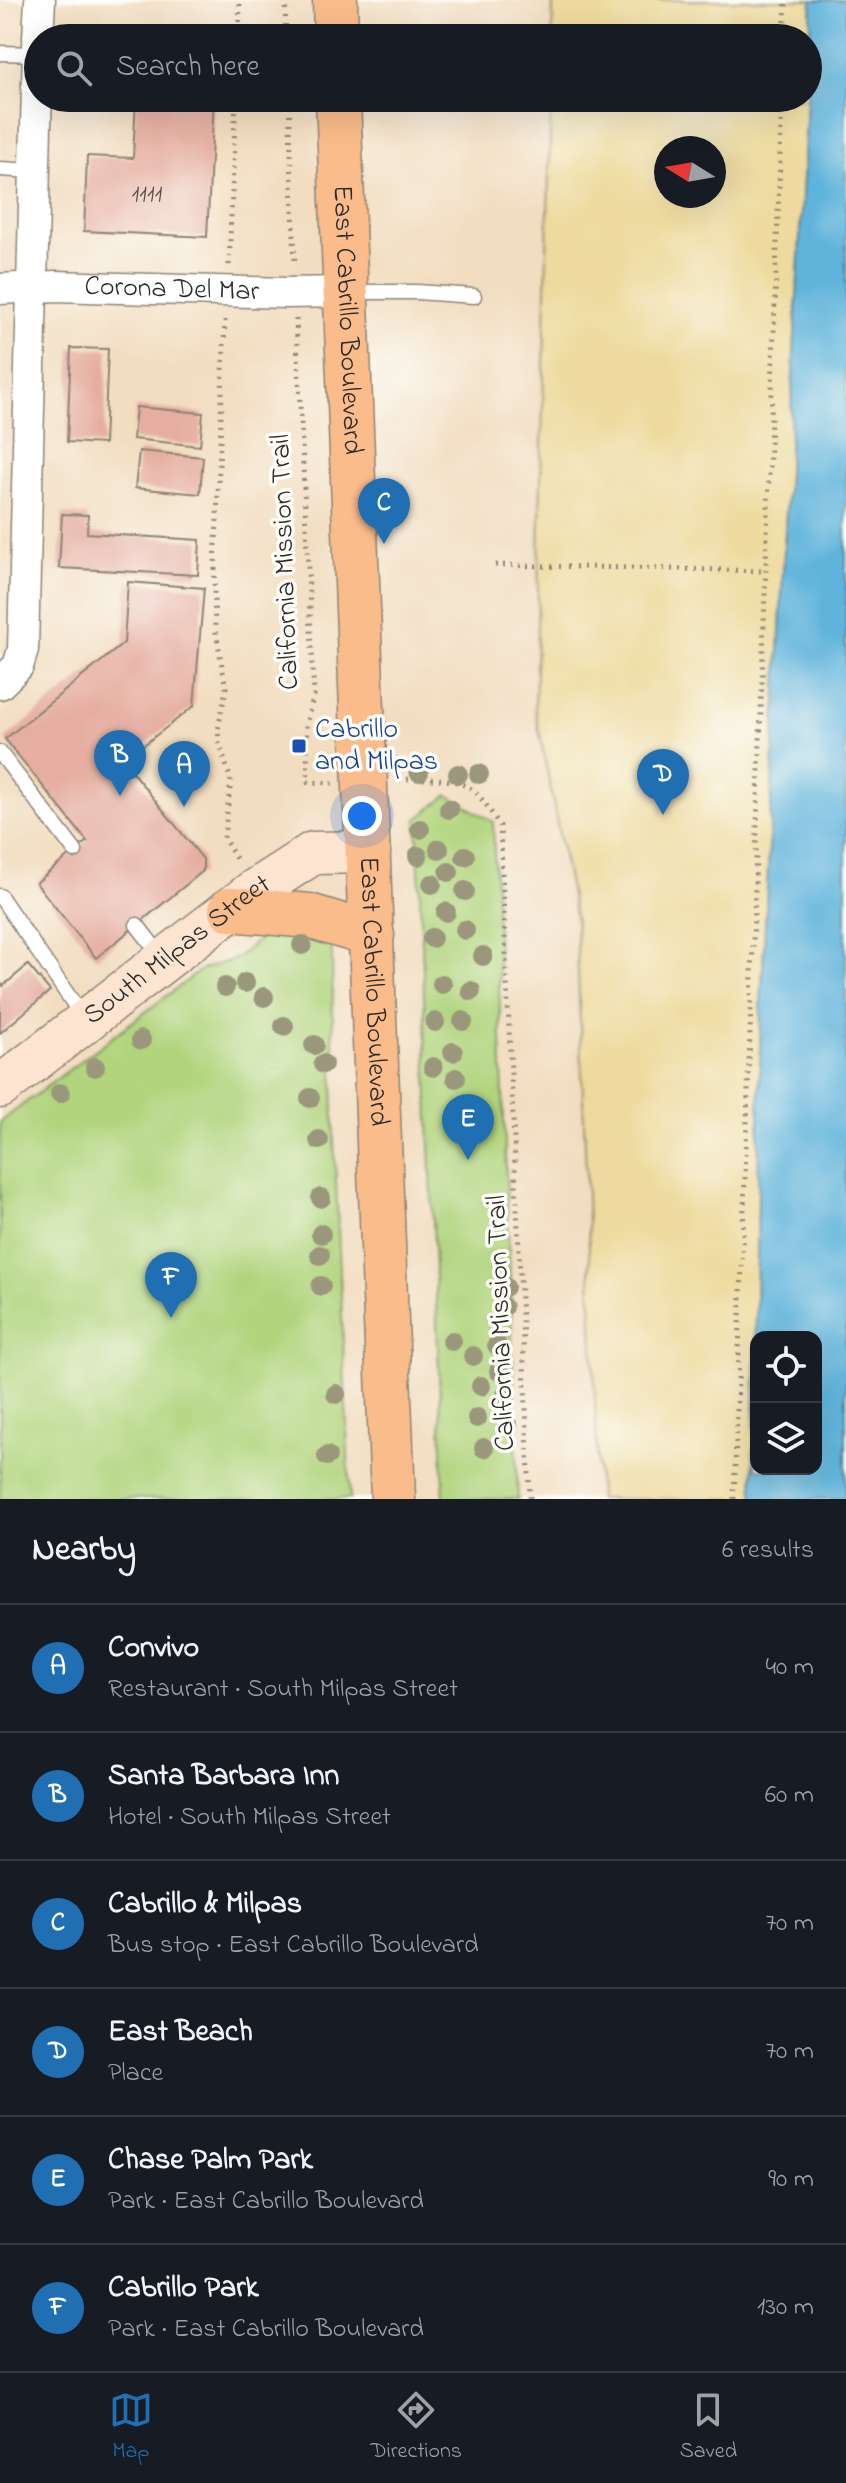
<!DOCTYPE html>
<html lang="en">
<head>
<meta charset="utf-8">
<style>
	:root { --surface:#171b24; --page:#20242c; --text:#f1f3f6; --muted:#9ea1a6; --line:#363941; --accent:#1f6fb2 }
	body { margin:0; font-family:"Indie Flower",sans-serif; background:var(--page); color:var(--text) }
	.controls { position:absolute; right:24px; bottom:24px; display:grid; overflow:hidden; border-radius:16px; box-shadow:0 8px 32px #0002 }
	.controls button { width:72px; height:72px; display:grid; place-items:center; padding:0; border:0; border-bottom:2px solid var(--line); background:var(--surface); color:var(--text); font:40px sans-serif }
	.compass { position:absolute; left:654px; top:136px; width:72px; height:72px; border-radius:50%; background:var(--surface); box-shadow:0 8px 32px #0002; rotate:281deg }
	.you { position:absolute; left:362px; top:816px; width:28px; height:28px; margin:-20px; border:6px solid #fff; border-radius:50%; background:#1a73e8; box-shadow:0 0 0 12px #1a73e833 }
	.badge { display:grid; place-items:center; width:52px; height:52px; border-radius:50%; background:var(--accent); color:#fff; font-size:26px; font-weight:700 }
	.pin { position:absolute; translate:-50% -66px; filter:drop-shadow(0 2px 4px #0008) }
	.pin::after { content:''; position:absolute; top:42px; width:28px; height:24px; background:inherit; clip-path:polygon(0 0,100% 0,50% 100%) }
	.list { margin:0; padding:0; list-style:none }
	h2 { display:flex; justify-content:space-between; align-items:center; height:104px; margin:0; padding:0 32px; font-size:34px }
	h2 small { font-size:26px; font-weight:400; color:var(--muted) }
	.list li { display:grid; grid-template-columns:52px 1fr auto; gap:24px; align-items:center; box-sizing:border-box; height:128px; padding:0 32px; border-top:2px solid var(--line) }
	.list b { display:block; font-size:30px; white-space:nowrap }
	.list p { margin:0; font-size:26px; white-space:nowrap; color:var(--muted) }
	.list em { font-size:26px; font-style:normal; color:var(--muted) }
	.icon { flex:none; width:44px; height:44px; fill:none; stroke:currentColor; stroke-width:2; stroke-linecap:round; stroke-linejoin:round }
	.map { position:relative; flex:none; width:846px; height:1499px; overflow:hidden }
	.search { position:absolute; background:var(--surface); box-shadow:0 8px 32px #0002; left:24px; right:24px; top:24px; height:88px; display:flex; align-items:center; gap:20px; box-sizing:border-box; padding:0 28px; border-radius:44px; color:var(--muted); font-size:30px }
	.sheet { height:872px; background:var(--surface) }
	nav { display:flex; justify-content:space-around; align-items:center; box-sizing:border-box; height:112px; border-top:2px solid var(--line); background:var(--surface); font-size:22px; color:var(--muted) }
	nav a { display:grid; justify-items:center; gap:4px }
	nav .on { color:var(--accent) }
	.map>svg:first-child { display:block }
	.green { fill:#b1d47d; stroke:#6e8054; stroke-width:2 }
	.sand { fill:#eeda9e; stroke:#8c8264; stroke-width:2; fill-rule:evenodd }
	.water { fill:#60b4dc; stroke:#467084; stroke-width:2; fill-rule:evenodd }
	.building { fill:#e6aea0 }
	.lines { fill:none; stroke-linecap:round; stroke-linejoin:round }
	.service-casing { stroke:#8e8476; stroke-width:17 }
	.minor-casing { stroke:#8e8476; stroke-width:33 }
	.secondary-casing { stroke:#8e8476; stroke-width:45 }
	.primary-casing { stroke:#8e8476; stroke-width:47 }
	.path { stroke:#8e8476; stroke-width:5; stroke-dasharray:2 6; stroke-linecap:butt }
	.service { stroke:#fff; stroke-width:14 }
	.minor { stroke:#fff; stroke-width:30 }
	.secondary { stroke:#fde4d1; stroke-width:42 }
	.primary { stroke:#fabc8b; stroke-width:44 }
	.tree { fill:#9b977c }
	.transit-dot { fill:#1a4fb4; stroke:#fdfcf7; stroke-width:3 }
	.labels { text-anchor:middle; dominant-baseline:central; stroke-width:7; stroke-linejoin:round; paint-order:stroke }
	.number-label { font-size:24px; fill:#5a4c48 }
	.street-label { font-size:28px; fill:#2b2b2b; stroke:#fdfcf7 }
	.transit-label { font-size:28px; fill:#164399; stroke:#fdfcf7; text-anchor:start }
</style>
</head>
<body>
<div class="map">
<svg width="846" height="1499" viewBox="0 0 846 1499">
	<rect width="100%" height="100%" fill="#fdfcf7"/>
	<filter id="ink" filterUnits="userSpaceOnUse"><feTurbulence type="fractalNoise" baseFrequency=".0125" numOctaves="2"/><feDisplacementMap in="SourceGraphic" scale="16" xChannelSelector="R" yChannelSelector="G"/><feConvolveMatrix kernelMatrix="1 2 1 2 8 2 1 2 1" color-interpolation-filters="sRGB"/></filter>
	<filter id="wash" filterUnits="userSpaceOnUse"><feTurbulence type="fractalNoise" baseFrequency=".006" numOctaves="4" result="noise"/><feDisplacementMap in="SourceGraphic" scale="32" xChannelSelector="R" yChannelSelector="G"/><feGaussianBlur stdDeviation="1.8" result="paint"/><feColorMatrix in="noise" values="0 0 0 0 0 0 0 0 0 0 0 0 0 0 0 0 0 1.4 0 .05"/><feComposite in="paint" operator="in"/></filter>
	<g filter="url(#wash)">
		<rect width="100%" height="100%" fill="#f2ddc0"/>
		<g class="green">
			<path d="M448,795L493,822L518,1499H444L417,819Z"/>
			<path d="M275,926L330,941L332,951L334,1137L350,1499H0V1122L201,970L235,959Z"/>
		</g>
		<g class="sand">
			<path d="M553,0H812L808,83V38H552Z"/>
			<path d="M551,98H807L761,1005L753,1499H599L576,922L535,709ZM666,148H714V196H666Z"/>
		</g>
		<path class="water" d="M812,0H846V1499H753L761,1005ZM756,1337H816V1469H756Z"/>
		<g id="blocks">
			<g class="building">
				<path d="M136,98H214L207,237L84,231L87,156L133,158Z"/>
				<path d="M71,348L108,349L104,444L67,442Z"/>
				<path d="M136,407L203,413L200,446L133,439Z"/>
				<path d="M139,451L203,457L200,494L135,488Z"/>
				<path d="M62,514L88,515L87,533L200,540L198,575L59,568Z"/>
				<path d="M128,582L204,588L194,706L123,761L203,859V871L96,958L36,883L87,841L5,739L124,643Z"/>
				<path d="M28,965L50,991L0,1033V982L3,986Z"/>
			</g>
		</g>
	</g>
	<g filter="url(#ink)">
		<use href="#blocks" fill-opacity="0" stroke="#8e8476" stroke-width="2"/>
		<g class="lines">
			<defs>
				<g id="service">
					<path d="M0,53L38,54"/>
					<path d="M0,169L33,171"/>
					<path d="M350,292H417L474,296"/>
					<path d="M0,753L75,851"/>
					<path d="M0,896L83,1017"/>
					<path d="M137,925L161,956"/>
				</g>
				<g id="minor">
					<path d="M38,38L40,0"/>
					<path id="s1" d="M0,289L56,286L285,293L346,292"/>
					<path d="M0,684L18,666L23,650L38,45"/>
				</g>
				<g id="secondary">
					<path id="s2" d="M0,1087L254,891L313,853L369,852"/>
				</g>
				<g id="primary">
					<path d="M335,0L336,38"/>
					<path id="s3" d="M338,98L393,1499"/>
					<path d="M231,909L309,916L372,935"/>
				</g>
			</defs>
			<use href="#service" class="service-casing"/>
			<use href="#minor" class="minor-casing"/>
			<use href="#secondary" class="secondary-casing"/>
			<use href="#primary" class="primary-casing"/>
			<g class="path">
				<path d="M285,0L286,38"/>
				<path d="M239,38L240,0"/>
				<path d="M784,38L786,0"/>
				<path d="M289,98L295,265"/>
				<path d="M229,265L236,98"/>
				<path d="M296,319L314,695L306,724L308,782L333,783"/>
				<path d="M225,320L214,591L215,627L226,688L218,730L219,743L231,780L224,838L238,862"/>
				<path d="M495,565L766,571"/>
				<path d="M399,780C418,778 451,777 468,787C482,795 491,813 500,826L530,1499"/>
				<path d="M734,1499L782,98"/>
			</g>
			<use href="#service" class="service"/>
			<use href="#minor" class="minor"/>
			<use href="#secondary" class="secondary"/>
			<use href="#primary" class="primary"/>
		</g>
		<g class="tree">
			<circle cx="419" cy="772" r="10"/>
			<circle cx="458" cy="774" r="10"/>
			<circle cx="479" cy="774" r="10"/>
			<circle cx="449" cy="809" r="10"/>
			<circle cx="420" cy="829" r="10"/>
			<circle cx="439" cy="849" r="10"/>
			<circle cx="418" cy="856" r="10"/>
			<circle cx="465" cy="856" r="10"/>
			<circle cx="449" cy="872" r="10"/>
			<circle cx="432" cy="884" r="10"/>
			<circle cx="465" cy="891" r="10"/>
			<circle cx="446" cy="912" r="10"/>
			<circle cx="465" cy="930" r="10"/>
			<circle cx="432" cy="938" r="10"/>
			<circle cx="302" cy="945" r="10"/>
			<circle cx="483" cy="956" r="10"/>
			<circle cx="245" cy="983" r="10"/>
			<circle cx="442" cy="984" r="10"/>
			<circle cx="225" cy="987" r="10"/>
			<circle cx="471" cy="991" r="10"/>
			<circle cx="264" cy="997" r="10"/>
			<circle cx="463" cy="1021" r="10"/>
			<circle cx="435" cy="1022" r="10"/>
			<circle cx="284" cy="1026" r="10"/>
			<circle cx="141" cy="1040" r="10"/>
			<circle cx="314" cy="1045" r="10"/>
			<circle cx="453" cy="1052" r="10"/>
			<circle cx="323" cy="1064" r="10"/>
			<circle cx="95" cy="1067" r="10"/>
			<circle cx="433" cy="1067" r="10"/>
			<circle cx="456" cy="1078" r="10"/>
			<circle cx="60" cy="1093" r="10"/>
			<circle cx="310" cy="1098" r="10"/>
			<circle cx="319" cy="1140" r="10"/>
			<circle cx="321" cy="1198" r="10"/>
			<circle cx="321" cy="1234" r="10"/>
			<circle cx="320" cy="1255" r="10"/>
			<circle cx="321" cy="1286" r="10"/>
			<circle cx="505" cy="1287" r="10"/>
			<circle cx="503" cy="1307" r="10"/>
			<circle cx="452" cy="1341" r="10"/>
			<circle cx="497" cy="1345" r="10"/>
			<circle cx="473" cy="1356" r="10"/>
			<circle cx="499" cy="1371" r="10"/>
			<circle cx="481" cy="1386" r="10"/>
			<circle cx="336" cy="1394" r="10"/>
			<circle cx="506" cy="1395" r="10"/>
			<circle cx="477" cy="1418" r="10"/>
			<circle cx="508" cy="1426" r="10"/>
			<circle cx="484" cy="1448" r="10"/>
			<circle cx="327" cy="1456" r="10"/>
		</g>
	</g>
	<rect class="transit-dot" x="291" y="738" width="16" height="16" rx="4"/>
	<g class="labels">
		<g class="number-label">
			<text x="147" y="195">1111</text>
		</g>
		<g class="street-label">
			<text stroke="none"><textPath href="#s1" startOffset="172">Corona Del Mar</textPath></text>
			<text stroke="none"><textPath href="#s3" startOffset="222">East Cabrillo Boulevard</textPath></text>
			<text transform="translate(286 562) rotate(-92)">California Mission Trail</text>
			<text stroke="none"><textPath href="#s2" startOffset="224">South Milpas Street</textPath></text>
			<text stroke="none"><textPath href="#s3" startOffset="894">East Cabrillo Boulevard</textPath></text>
			<text transform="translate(502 1323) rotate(-92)">California Mission Trail</text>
		</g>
		<g class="transit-label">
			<text x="315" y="730">Cabrillo<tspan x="315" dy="32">and Milpas</tspan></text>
		</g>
	</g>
</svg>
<div class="controls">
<button><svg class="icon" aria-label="locate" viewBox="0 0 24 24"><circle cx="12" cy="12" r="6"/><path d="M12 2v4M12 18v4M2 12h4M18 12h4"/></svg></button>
<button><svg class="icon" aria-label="layers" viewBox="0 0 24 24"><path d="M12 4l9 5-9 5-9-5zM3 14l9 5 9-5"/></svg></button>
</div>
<svg class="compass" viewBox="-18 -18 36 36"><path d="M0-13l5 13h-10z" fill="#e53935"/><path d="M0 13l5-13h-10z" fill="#9ea1a6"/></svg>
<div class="you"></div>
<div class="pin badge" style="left:184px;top:807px">A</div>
<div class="pin badge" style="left:120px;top:796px">B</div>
<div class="pin badge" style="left:384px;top:544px">C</div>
<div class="pin badge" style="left:663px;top:815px">D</div>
<div class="pin badge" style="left:468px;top:1160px">E</div>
<div class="pin badge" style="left:171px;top:1318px">F</div>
<div class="search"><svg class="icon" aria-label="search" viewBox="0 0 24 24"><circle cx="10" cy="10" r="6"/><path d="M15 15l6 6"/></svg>Search here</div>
</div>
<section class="sheet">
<h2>Nearby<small>6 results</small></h2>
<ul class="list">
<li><span class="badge">A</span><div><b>Convivo</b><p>Restaurant · South Milpas Street</p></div><em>40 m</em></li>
<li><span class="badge">B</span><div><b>Santa Barbara Inn</b><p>Hotel · South Milpas Street</p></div><em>60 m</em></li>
<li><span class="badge">C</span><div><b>Cabrillo &amp; Milpas</b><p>Bus stop · East Cabrillo Boulevard</p></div><em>70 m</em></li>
<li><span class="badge">D</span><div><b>East Beach</b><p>Place</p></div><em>70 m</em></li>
<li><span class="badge">E</span><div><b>Chase Palm Park</b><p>Park · East Cabrillo Boulevard</p></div><em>90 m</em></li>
<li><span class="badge">F</span><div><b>Cabrillo Park</b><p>Park · East Cabrillo Boulevard</p></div><em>130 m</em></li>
</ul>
</section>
<nav>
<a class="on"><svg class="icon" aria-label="map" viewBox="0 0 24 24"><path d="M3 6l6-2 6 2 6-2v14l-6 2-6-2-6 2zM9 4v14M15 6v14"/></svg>Map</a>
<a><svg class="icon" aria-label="directions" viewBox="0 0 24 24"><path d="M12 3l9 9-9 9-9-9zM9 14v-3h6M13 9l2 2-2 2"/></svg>Directions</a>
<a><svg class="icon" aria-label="saved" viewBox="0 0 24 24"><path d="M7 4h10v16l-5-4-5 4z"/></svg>Saved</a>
</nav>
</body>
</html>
